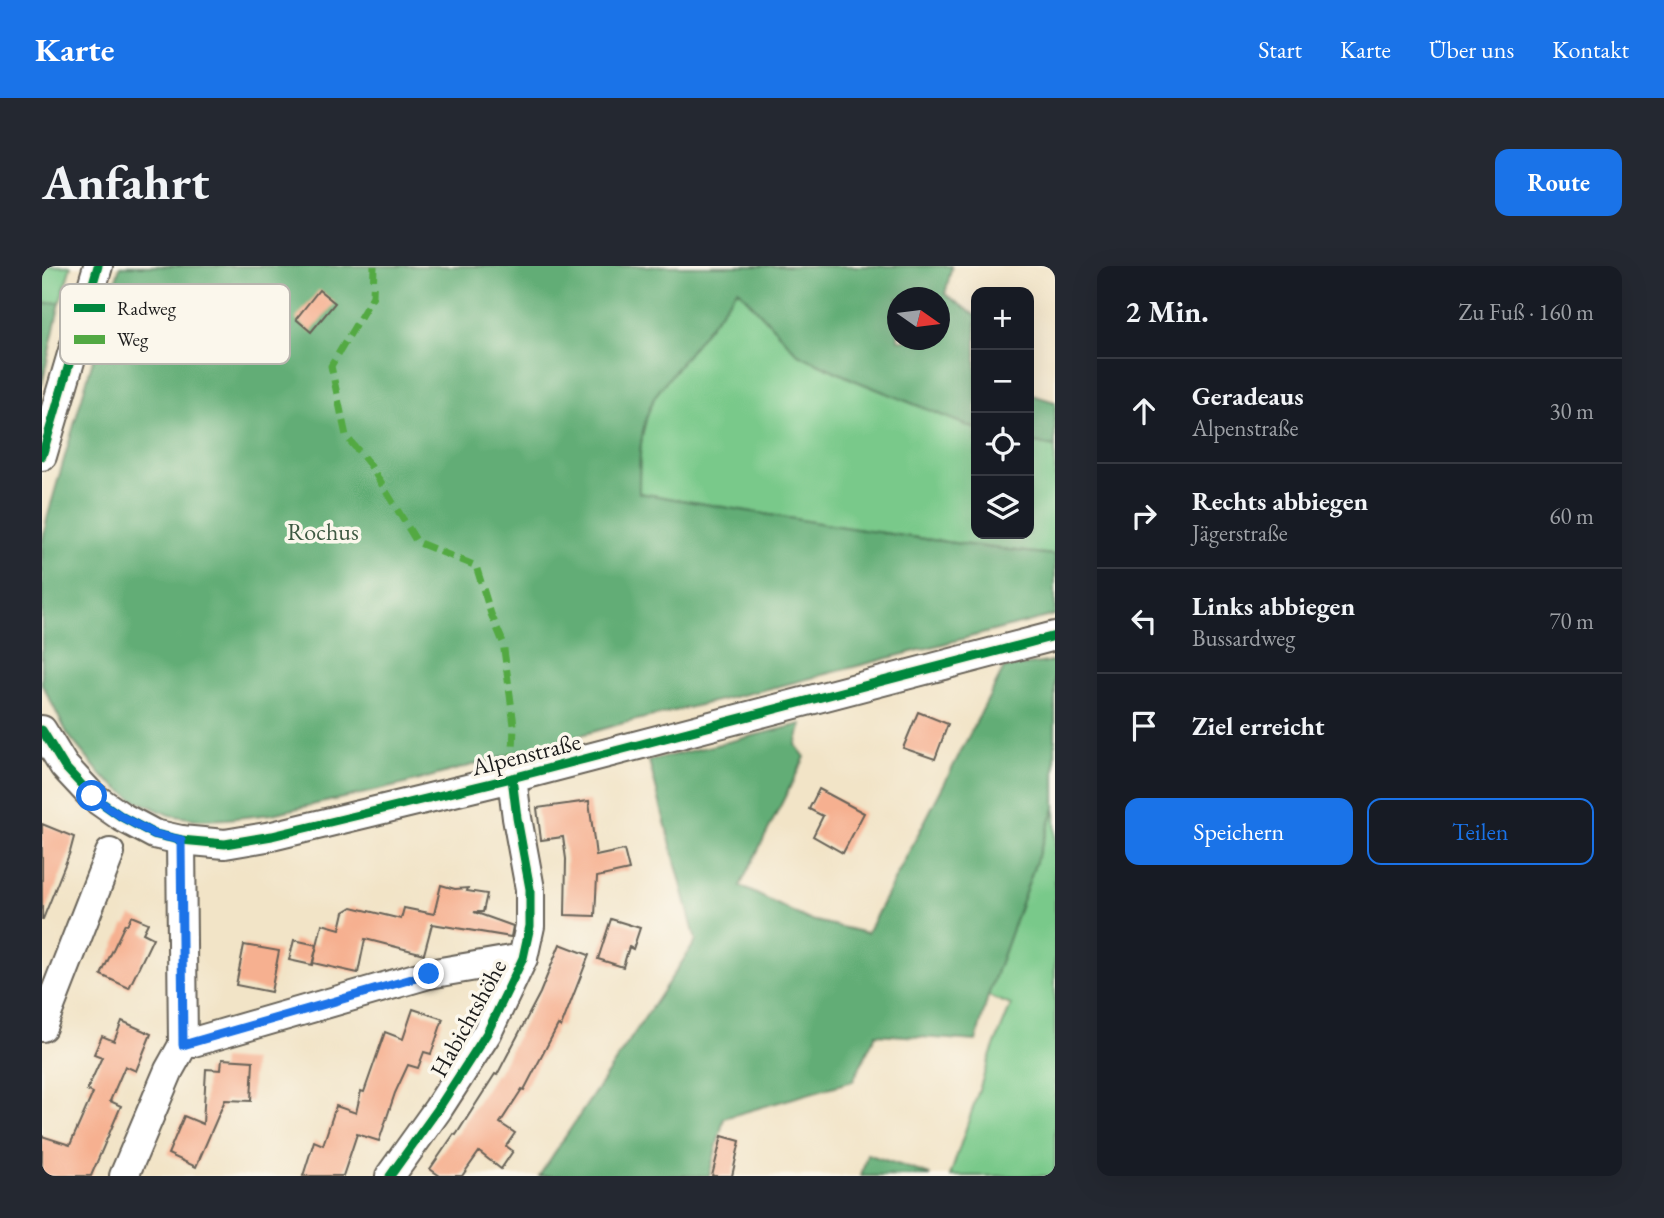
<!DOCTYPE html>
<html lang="de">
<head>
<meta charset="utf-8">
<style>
	:root { --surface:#171b24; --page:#242831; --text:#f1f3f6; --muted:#9ea1a6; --line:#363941; --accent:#1a73e8 }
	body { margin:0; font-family:"EB Garamond",serif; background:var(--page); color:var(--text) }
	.controls { position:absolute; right:21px; top:21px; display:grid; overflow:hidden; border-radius:14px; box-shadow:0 7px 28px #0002 }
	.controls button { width:63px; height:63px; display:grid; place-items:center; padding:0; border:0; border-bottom:2px solid var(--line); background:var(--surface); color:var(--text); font:35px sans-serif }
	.compass { position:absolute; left:845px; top:21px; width:63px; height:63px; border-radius:50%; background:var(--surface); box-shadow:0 7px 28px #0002; rotate:104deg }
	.stop { position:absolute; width:21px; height:21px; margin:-16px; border:5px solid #1a73e8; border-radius:50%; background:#fff }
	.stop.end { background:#1a73e8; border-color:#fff; box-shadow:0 2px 7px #0008 }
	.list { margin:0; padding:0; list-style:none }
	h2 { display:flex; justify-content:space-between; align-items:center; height:91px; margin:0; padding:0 28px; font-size:30px }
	h2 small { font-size:23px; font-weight:400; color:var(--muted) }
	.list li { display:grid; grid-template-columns:46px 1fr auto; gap:21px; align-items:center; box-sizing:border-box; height:105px; padding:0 28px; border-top:2px solid var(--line) }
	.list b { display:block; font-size:26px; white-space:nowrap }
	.list p { margin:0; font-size:23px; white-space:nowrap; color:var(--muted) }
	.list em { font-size:23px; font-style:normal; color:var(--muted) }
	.actions { display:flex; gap:14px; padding:21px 28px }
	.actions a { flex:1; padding:16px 0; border:2px solid var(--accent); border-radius:14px; text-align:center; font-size:24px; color:var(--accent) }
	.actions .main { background:var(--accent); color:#fff }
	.icon { flex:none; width:38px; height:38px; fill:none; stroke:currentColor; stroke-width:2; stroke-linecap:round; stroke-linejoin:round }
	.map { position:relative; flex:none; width:1013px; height:910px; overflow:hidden; border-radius:14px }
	header { display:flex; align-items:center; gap:42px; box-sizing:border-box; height:98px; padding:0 35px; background:var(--accent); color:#fff }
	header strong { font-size:33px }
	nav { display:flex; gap:38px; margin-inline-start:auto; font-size:24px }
	.intro { display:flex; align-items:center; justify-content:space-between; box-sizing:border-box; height:168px; padding:0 42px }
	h1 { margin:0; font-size:49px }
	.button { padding:18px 32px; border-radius:14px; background:var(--accent); color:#fff; font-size:24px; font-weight:700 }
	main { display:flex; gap:42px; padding:0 42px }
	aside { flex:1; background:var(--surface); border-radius:14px; box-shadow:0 7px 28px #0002 }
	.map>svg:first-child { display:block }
	.green { fill:#79c98a; stroke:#4a7253; stroke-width:2 }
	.forest { fill:#62ad76; stroke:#3f6449; stroke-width:2; fill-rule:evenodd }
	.building { fill:#f6b090 }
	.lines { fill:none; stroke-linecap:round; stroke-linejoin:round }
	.minor-casing { stroke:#676258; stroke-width:32 }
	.minor { stroke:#fff; stroke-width:28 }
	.quiet { stroke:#52a943; stroke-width:7; stroke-dasharray:14 7; stroke-linecap:butt }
	.cycleway-casing { stroke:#fbf7ec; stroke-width:13 }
	.cycleway { stroke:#00873e; stroke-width:9 }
	.route { stroke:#1a73e8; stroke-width:9 }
	.labels { text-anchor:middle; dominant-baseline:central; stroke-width:7; stroke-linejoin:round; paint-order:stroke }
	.park-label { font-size:24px; fill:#3d5942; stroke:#fbf7ec }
	.street-label { font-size:24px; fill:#1c1c1c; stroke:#fbf7ec }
	.key { fill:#fbf7ec; stroke:#b8b5ae; stroke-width:2 }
	.key-label { font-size:19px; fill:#1c1c1c }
</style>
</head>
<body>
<header>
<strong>Karte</strong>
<nav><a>Start</a><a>Karte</a><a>Über uns</a><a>Kontakt</a></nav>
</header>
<div class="intro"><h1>Anfahrt</h1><a class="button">Route</a></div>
<main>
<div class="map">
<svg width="1013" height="910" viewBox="0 0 1013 910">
	<rect width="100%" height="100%" fill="#fbf7ec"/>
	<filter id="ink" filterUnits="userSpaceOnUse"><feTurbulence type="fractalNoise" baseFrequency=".0143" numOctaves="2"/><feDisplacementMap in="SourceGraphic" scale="14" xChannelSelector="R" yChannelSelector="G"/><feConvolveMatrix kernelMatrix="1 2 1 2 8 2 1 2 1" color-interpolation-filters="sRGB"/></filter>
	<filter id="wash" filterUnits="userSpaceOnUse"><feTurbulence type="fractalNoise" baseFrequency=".00686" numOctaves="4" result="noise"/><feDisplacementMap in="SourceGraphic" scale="28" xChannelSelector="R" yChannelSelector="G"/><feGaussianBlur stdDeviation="1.57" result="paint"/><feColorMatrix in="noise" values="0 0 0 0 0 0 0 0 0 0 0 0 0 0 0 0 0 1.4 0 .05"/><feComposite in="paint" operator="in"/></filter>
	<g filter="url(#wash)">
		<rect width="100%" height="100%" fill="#f2e4c7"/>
		<g class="green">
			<path d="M0,0H29L18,36L0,38Z"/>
			<path d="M696,23L756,88L812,114L934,163V268H987V176L1013,181V289C874,275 736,250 597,227C597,192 597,162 613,130Z"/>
			<path d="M1013,542V910H908L949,788L969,739L946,730Z"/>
		</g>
		<g class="forest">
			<path d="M78,0H910L903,28L934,50V163L812,114L756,88L696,23L613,130C597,162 597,192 597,227C736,250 874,275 1013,289V349L738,420L582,457L359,519L230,548L185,553L158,554L127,549L91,533L60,510L26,469L0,418V279L5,252ZM856,32H898V74H856Z"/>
			<path d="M18,36L0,119V38Z"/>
			<path d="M987,128L1013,136V181L987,176Z"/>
			<path d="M1013,395V542L946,730L934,775L834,768L811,815L682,852L667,910H497L654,675L607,495L760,458L754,479L763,491L698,620L765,653L825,667L962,402Z"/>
			<path d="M825,888L888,909V910H819Z"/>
		</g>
		<g id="blocks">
			<g class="building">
				<path d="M277,24L293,37L269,66L254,53Z"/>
				<path d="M876,446L906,458L893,493L861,482Z"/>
				<path d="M777,523L822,547L801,587L771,570L781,550L767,543Z"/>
				<path d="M547,535L554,590L582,584L587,604L555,611L553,650L523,649L524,593L521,571L499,574L495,542Z"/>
				<path d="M0,558L32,571L28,586L1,653H0Z"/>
				<path d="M399,619L413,623L426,622L425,625L445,628L441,646H432L471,660L469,671L390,658L382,688L323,673L316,707L271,697L280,658L298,663L302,646L310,641L359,653L362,642L392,648Z"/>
				<path d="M89,650L106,657L101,667L111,672L87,722L59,709L83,658L85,659Z"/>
				<path d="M569,653L598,662L591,683L587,681L581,701L556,693Z"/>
				<path d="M252,674L275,679L270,699L247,694Z"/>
				<path d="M518,678L547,689L519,761L516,759L482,824L480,823L458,857L473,867L464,880L471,885L459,903L437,886L420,910H398L388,903L412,868L414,869L453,808L455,809L498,727Z"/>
				<path d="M202,679L237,685L229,726L194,719Z"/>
				<path d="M371,743L401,753L389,788L382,786L376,802L366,799L353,827L337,875L315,868L301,910H261L272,875L281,879L294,840L314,847L319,825L322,826L343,766L361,773Z"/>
				<path d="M80,755L109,768L94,805L83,800L68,835L79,840L49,910H0V870L28,879L51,827L45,824L60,791L52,788L60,770L72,775Z"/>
				<path d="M180,793L211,795L209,835L183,834L154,901L126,888L142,850L161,858L164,803L179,804Z"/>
				<path d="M680,870L698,875L690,910H670Z"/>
			</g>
		</g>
	</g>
	<g filter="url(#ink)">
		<use href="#blocks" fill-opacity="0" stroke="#676258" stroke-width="2"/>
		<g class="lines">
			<defs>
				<g id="minor">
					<path d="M0,190L56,0"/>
					<path d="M0,464L22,500L50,530L80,551L112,568L139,574L183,578L230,570L470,512L1013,370"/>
					<path d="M0,761L68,587"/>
					<path d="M141,779L387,708L481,692"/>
					<path d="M82,910L127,804L141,779L139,574"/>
					<path d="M348,910L396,843L445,767L481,692L488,660V623L475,552L470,512"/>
				</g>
			</defs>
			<use href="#minor" class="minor-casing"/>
			<use href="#minor" class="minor"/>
			<path class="quiet" d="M332,0L331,30L289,100L304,170L328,199L375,276L434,300L449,348L461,376L472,459L470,512"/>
			<defs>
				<g id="cycleway">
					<path d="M0,190L56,0"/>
					<path d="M0,464L22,500L50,530L80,551L112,568L139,574L183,578L230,570L470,512L1013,370"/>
					<path d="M348,910L396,843L445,767L481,692L488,660V623L475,552L470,512"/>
				</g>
			</defs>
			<use href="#cycleway" class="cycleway-casing"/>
			<use href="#cycleway" class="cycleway"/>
		</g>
	</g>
	<g class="lines" filter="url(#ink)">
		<path class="route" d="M50,530L80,551L112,568L139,574L141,779L387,708"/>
	</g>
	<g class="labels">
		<g class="park-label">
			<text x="281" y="265">Rochus</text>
		</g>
		<g class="street-label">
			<text transform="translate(484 488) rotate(-14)">Alpenstraße</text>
			<text transform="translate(426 752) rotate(-61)">Habichtshöhe</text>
		</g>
	</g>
	<rect x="18" y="18" width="230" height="80" rx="10" class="key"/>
	<rect x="32" y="38" width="31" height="8" fill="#00873e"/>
	<rect x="32" y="69" width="31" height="9" fill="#52a943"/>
	<g class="key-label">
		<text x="75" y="49">Radweg</text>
		<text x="75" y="80">Weg</text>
	</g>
</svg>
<div class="controls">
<button>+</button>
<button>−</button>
<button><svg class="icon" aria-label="locate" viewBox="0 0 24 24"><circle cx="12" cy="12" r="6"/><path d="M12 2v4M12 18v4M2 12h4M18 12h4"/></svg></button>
<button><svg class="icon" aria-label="layers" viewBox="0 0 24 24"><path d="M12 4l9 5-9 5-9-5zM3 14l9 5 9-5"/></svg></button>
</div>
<svg class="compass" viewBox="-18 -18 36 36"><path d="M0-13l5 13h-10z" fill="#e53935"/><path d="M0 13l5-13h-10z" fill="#9ea1a6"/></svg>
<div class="stop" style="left:50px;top:530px"></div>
<div class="stop end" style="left:387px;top:708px"></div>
</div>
<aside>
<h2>2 Min.<small>Zu Fuß · 160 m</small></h2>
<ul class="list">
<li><svg class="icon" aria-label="ahead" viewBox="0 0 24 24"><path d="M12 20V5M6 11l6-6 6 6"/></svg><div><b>Geradeaus</b><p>Alpenstraße</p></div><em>30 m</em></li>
<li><svg class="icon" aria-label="right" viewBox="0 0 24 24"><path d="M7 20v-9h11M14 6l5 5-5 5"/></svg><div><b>Rechts abbiegen</b><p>Jägerstraße</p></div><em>60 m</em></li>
<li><svg class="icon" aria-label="left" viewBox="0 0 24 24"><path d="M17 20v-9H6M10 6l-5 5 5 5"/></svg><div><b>Links abbiegen</b><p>Bussardweg</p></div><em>70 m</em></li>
<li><svg class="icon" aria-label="arrive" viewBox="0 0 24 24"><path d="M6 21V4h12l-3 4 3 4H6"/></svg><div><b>Ziel erreicht</b></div></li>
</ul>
<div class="actions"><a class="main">Speichern</a><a>Teilen</a></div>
</aside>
</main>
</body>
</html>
